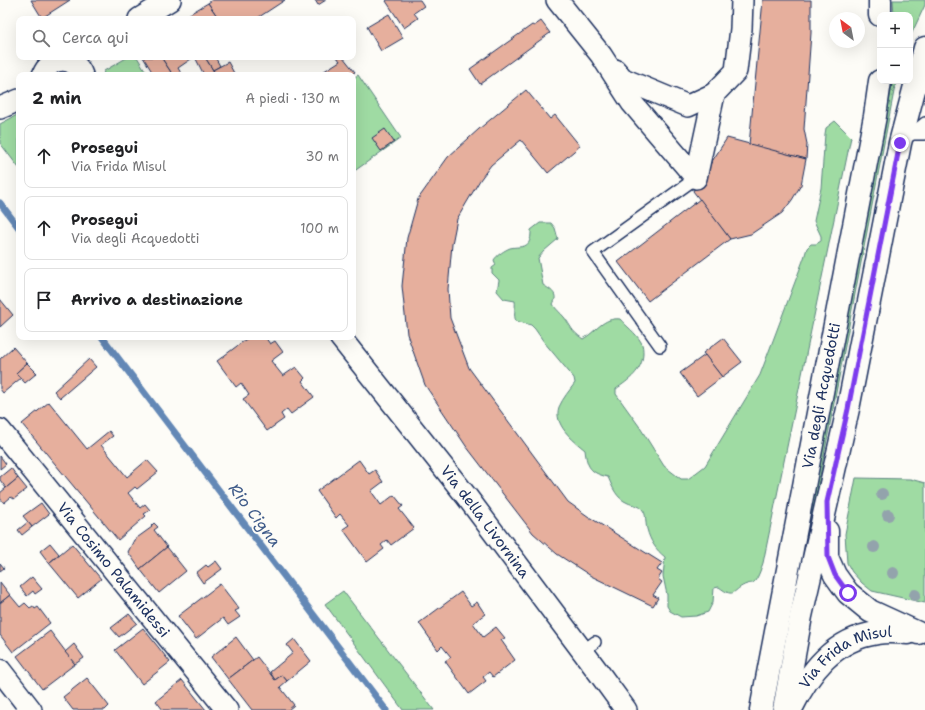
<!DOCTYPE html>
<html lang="it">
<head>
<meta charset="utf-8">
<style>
	:root { --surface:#fff; --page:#f6f6f6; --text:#202124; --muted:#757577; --line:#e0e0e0 }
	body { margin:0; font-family:"Shantell Sans",sans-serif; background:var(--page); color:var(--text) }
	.controls { position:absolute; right:12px; top:12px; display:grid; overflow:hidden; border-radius:8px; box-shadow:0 4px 16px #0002 }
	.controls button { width:36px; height:36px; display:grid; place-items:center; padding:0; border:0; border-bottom:1px solid var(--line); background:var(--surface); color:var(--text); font:20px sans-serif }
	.compass { position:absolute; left:829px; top:12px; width:36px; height:36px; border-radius:50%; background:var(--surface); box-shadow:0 4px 16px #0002; rotate:328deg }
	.stop { position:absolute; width:12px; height:12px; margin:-9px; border:3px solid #7c3aed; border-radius:50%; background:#fff }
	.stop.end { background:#7c3aed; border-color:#fff; box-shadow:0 1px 4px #0008 }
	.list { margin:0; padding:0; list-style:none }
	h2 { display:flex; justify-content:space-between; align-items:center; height:52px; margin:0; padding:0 16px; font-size:17px }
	h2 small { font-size:13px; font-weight:400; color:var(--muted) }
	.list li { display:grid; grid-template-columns:26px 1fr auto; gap:12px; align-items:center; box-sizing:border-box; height:64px; margin:0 8px 8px; padding:0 8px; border:1px solid var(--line); border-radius:8px }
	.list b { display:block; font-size:15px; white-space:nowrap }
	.list p { margin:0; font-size:13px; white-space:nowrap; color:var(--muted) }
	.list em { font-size:13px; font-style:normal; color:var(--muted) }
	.icon { flex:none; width:22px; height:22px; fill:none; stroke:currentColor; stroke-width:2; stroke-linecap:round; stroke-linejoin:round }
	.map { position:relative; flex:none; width:925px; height:710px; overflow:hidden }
	.search { position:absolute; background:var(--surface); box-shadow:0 4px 16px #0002; left:16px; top:16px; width:340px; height:44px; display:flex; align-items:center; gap:10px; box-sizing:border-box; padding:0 14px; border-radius:8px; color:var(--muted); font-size:15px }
	.panel { position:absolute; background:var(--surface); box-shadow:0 4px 16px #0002; left:16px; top:72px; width:340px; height:268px; border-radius:8px }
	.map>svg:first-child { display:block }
	.green { fill:#9fdba3; stroke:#5d8580 }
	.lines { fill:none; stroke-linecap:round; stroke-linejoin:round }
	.stream { stroke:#6488b6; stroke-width:7 }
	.building { fill:#e6af9d; stroke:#1b2f5e }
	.lane-casing { stroke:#1b2f5e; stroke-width:14 }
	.street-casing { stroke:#1b2f5e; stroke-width:24 }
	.secondary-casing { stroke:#1b2f5e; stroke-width:25 }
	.lane { stroke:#fdfcf7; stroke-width:11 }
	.street { stroke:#fdfcf7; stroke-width:21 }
	.secondary { stroke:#fdfcf7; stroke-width:22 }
	.tree { fill:#93a3ac }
	.route { stroke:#7c3aed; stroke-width:5 }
	.labels { text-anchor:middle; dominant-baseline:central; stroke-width:3.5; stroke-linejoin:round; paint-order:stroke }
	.street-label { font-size:15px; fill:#1b2f5e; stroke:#fdfcf7 }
	.water-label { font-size:16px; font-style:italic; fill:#405c8a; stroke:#fdfcf7 }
</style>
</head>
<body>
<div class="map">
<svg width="925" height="710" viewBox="0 0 925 710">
	<rect width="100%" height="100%" fill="#fdfcf7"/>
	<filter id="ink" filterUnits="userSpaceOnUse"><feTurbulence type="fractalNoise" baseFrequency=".025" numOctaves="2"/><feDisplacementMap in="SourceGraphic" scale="8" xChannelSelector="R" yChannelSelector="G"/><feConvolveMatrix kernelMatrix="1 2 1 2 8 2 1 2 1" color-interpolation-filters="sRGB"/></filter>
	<g filter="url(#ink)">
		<g class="green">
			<path d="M893,0H925V5L910,37V15H894Z"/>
			<path d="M128,57H137L148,75H103L104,71Z"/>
			<path d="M358,75L401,138L353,172V78Z"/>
			<path d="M893,81H896L775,710H772Z"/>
			<path d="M19,114V168L0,143V124Z"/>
			<path d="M835,121L851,137L763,563C761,568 759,576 755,581C753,584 750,583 747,584C732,589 736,600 719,587L714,588L713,602L708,612L696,616L681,617L670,611L667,606V595L663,576L665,557C656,550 650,541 647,529C645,522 647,514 642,509C639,505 632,505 628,503C616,498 613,488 608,477C590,473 587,467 585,450C573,440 553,425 559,407C563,398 569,391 575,383L574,378L544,342L535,329L531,325L516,321C513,315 516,308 515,301L504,299L497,291L499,280L492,273V268L496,265L494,260C497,255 505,250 510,248C518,246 527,249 530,240C531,237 531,233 531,230L540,223H551L555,228L558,239L544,251L538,258L543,285C551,290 559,294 553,304C556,310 560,312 564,317C572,327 570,330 583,339C596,332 603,317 620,319C626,326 636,333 641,342C643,346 643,349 643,354C642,371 629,380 616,389V394L639,426L664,466L681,479H688L705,466L760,375L804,258L807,248L811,244H816L821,241V236L814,221L821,188L825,134L826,128Z"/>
			<path d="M856,478L910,479L925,483V603L872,591L862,583L852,572L847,563L845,534Z"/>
			<path d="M343,591L434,710H403L325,604Z"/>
		</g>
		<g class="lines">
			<g class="stream">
				<path d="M0,203L19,228"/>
				<path d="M102,337L386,710"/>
			</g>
		</g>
		<g class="building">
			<path d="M31,0H70L42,18Z"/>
			<path d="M212,0H285L256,19H219L208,3Z"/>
			<path d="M315,0H326L318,5Z"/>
			<path d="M387,0H420L424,6L414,13L418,18L404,28L386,1Z"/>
			<path d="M763,0H811V33L804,129L807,144L806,159L749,145Z"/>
			<path d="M208,3L219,19H181Z"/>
			<path d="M389,14L403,38L381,51L367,27Z"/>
			<path d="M541,21L550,33L480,84L470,69L532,25L534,26Z"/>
			<path d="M143,57H161L173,75H154Z"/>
			<path d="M161,57H194L178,68L182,75H173Z"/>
			<path d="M195,57H205L216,75H204Z"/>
			<path d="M205,57H215L220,66L213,70Z"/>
			<path d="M337,57H343L355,72L351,75H318L340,61Z"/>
			<path d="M228,62L235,75H216L213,70Z"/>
			<path d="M526,90L550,119L555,115L580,146L548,173L521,140L491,165L480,180L457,219L452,244L448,289L450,318L469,368L568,502L589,517L662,563L657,570L662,573L658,579L662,582L653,595L658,598L653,606L591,576L557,554L533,533L466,446L425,385L407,334L402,286L407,238L418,199L448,157L479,129Z"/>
			<path d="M385,129L394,142L381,151L372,138Z"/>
			<path d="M727,138L806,159L801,185L792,200L782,213L751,234L730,239L693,191Z"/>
			<path d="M700,199L730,239L648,301L618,262Z"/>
			<path d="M0,299L13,315L0,327Z"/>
			<path d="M249,337H265L270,344L275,341L283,352L271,361L283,376L296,367L305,378L302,381L314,397L291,414L287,409L281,414L284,419L267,431L243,399L249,395L241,383L236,387L217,361Z"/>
			<path d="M723,338L742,362L722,377L703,353Z"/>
			<path d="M13,347L27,363L16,373L21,378L3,393L0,389V359Z"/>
			<path d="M705,355L722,377L697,396L680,373Z"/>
			<path d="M89,359L96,367L60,398L54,391Z"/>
			<path d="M27,363L37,373L25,383L16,373Z"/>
			<path d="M49,402L87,449L109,431L113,436L101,445L127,477L147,460L158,472L137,489L135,487L128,493L140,508L145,504L150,510L144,514L146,516L118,540L22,424Z"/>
			<path d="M0,456L6,464L0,469Z"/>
			<path d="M359,460L369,474L375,470L383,482L371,491L381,505L394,495L403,506L399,509L414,528L391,545L387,540L381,545L384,549L367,562L343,529L349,525L340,514L336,518L317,491Z"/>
			<path d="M11,468L18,478L6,488L0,480V477Z"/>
			<path d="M18,478L27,489L14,499L11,497L4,503L0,498V493Z"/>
			<path d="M41,503L49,514L32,527L23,516Z"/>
			<path d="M28,522L32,527L22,535L18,530Z"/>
			<path d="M154,523L158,527L154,530L167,547L140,569L128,552L134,540L152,527L151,526Z"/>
			<path d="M50,543L59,554L49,563L40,551Z"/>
			<path d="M72,544L101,579L78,598L49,563Z"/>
			<path d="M167,547L186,571L159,593L140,569Z"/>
			<path d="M216,561L222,569L203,583L196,573L206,565L208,567Z"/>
			<path d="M0,563L4,568L0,571Z"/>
			<path d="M32,577L42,589L35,594L33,591L27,596L20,587Z"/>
			<path d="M0,582L10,595L0,603Z"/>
			<path d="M220,584L239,609L235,611L240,617L228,625L223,618L196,639L178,616Z"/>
			<path d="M461,592L471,606L477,602L485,614L473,623L483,637L496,627L505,638L501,640L515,660L493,677L489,672L483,677L486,681L469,694L445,661L451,657L442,646L438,650L419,623Z"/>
			<path d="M10,595L20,607L25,603L30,608L33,606L35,609L38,607L50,623L13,652L0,635V603Z"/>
			<path d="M129,614L137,623L119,637L111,628Z"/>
			<path d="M143,628L170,662L142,684L115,650Z"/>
			<path d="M50,631L75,664L42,689L17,656Z"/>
			<path d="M236,637L253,660L228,679L211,657Z"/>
			<path d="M294,639L311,661L287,681L282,675L275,680L270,672L293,653L287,645Z"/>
			<path d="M74,644L84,658L75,664L65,652Z"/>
			<path d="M257,657L275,680L282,675L287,681L280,687L294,705L288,710H252L228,679Z"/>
			<path d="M87,678L109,706L105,710H73L63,697Z"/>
			<path d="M182,680L206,710H163L156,701Z"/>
		</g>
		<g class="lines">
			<defs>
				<g id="lane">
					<path d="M912,134L925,123"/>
					<path d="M902,141L912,134H925"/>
					<path d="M660,346L593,252L696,178"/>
					<path d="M583,651L595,642"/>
				</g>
				<g id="street">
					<path d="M557,0L601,55L632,103L696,178L714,94L736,71L741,29L742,0"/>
					<path d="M139,19L170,0"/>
					<path d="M615,70L623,79L688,106L714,94"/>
					<path d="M43,75C50,56 75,55 82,75"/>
					<path d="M0,108L19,100"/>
					<path id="s1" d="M340,337L467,497L599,673L626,710"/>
					<path id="s2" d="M0,430L227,710"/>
					<path d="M0,670L31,710"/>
				</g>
				<g id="secondary">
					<path d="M880,0V15"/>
					<path d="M827,531V557L835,575L848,593L870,611L918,633"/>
					<path id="s3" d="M791,709C809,672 834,639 877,633C887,631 898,632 908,633"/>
					<path id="s4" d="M761,710L875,116L880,81"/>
					<path d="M784,710L801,616L848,409L900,143L925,48"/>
				</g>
			</defs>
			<use href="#lane" class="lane-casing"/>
			<use href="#street" class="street-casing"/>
			<use href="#secondary" class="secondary-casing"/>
			<use href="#lane" class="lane"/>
			<use href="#street" class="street"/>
			<use href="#secondary" class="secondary"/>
		</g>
		<g class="tree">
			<circle cx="882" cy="494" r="6"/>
			<circle cx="888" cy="515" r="6"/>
			<circle cx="874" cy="547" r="6"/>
			<circle cx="893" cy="573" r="6"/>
			<circle cx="915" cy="595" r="6"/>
		</g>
	</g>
	<g class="lines" filter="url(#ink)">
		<path class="route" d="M848,593L835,575L828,557L827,502L848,409L900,143"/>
	</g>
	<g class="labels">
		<g class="street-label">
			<text stroke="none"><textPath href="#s4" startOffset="320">Via degli Acquedotti</textPath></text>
			<text stroke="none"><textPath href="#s1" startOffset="235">Via della Livornina</textPath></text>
			<text stroke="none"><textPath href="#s2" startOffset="180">Via Cosimo Palamidessi</textPath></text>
			<text stroke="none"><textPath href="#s3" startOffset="80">Via Frida Misul</textPath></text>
		</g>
		<g class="water-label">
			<text transform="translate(255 515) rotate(53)">Rio Cigna</text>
		</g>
	</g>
</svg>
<div class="controls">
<button>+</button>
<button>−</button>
</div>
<svg class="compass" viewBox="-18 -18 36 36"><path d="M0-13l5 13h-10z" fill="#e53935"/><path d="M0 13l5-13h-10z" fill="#757577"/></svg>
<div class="stop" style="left:848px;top:593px"></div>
<div class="stop end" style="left:900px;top:143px"></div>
<div class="search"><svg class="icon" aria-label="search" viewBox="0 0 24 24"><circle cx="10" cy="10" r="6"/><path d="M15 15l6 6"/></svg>Cerca qui</div>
<section class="panel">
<h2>2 min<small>A piedi · 130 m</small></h2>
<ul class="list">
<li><svg class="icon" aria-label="ahead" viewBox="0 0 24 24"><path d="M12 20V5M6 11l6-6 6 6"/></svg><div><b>Prosegui</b><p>Via Frida Misul</p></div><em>30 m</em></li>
<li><svg class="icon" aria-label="ahead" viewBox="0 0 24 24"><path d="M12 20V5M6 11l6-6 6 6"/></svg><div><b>Prosegui</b><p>Via degli Acquedotti</p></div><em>100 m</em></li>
<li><svg class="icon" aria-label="arrive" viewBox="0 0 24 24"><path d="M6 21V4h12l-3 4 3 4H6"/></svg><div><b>Arrivo a destinazione</b></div></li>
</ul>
</section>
</div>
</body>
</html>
